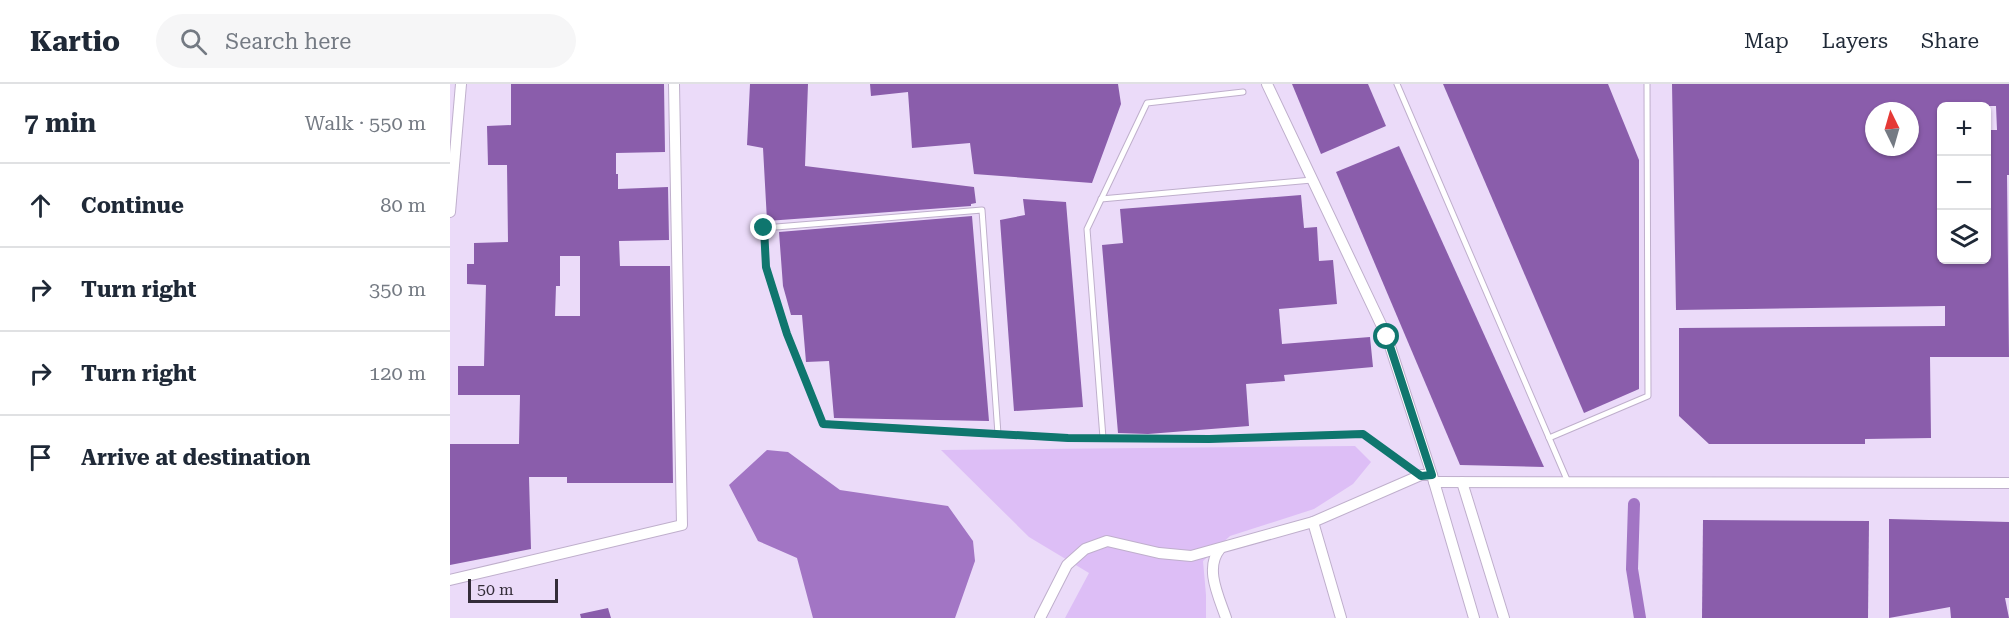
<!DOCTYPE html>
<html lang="en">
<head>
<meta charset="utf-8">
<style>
	:root { --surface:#fff; --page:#f6f6f7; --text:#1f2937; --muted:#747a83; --line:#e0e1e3 }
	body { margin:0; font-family:"Roboto Serif",serif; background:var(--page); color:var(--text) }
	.controls { position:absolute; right:18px; top:18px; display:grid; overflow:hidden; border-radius:9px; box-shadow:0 2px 4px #0004 }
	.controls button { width:54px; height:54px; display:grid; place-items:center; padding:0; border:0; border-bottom:2px solid var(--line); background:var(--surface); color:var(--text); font:30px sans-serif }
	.compass { position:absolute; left:1415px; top:18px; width:54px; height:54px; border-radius:50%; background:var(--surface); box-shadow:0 2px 4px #0004; rotate:355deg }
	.scale { position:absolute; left:18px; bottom:15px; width:90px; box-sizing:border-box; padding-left:6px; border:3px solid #342d39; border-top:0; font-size:16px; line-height:21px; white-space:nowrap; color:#342d39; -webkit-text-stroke:4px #ebdbf9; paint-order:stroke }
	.stop { position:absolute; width:18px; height:18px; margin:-14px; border:4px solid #0f766e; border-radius:50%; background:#fff }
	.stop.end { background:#0f766e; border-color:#fff; box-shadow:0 2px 6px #0008 }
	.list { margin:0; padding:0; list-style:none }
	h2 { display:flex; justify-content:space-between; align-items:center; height:78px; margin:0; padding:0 24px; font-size:26px }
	h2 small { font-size:20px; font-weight:400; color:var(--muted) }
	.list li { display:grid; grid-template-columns:39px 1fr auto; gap:18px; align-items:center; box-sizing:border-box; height:84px; padding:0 24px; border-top:2px solid var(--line) }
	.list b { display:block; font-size:22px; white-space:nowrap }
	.list em { font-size:20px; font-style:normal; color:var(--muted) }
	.icon { flex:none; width:33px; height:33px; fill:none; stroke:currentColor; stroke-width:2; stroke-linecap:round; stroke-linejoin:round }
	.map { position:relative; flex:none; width:1559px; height:534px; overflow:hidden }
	header { display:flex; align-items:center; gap:36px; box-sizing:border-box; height:84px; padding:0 30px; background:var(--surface); border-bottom:2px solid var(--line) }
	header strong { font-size:28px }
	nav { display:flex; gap:33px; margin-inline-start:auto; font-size:21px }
	.search { width:420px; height:54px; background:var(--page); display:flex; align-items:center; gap:15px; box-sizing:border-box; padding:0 21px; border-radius:33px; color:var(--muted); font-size:22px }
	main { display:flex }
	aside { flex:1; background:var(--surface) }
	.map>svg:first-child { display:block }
	.green { fill:#ddbef6 }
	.water { fill:#a275c4 }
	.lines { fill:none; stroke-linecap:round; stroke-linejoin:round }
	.canal { stroke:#a275c4; stroke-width:12 }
	.building { fill:#8a5dab; fill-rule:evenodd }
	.service-casing { stroke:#bfafcc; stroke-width:7 }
	.minor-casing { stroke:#bfafcc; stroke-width:12 }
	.service { stroke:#fff; stroke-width:5 }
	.minor { stroke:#fff; stroke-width:10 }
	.route { stroke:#0f766e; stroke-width:8 }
</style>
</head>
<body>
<header>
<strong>Kartio</strong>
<div class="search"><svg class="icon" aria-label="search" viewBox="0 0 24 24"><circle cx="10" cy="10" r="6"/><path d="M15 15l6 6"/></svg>Search here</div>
<nav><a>Map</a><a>Layers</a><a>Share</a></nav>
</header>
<main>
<aside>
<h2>7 min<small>Walk · 550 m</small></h2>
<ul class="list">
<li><svg class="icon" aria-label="ahead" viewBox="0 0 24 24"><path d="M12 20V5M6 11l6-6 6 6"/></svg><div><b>Continue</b></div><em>80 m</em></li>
<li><svg class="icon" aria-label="right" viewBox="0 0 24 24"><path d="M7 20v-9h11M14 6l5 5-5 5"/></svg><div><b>Turn right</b></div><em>350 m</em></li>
<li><svg class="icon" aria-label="right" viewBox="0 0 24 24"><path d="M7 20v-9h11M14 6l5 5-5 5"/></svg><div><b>Turn right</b></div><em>120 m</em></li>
<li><svg class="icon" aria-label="arrive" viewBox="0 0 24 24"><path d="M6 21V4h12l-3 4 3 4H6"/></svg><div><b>Arrive at destination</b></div></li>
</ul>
</aside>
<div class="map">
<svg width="1559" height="534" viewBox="0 0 1559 534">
	<rect width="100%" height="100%" fill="#ebdbf9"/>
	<path class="green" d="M905,362L921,378L903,400L864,425L780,452L753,477L756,511V534H615L639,489L579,453L491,366Z"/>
	<path class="water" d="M317,366L338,368L390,406L498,422L523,457L525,477L505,534H363L347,474L308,457L279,401Z"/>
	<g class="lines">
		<path class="canal" d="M1184,420L1182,485L1190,534"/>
	</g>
	<g class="building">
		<path d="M61,0H214L215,68L166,69V90H168V105L218,103L219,156L169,157L170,182H220L223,399H117V393H79L81,465L0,481V360H69L70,311H8V282H34L36,201L17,200V180H24V159L58,158L57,81H38L37,42L61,41ZM110,172H130V232H105L106,202H110Z"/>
		<path d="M300,0H358L355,82L524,103L526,119L521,120V122L317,137L313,64L297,61Z"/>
		<path d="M420,0H668L671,20L642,99L524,90L520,59L462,64L458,8L421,12Z"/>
		<path d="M842,0H918L936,42L871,70Z"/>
		<path d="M993,0H1158L1189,76V305L1134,329Z"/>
		<path d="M1222,0H1559V91H1557L1559,273H1480L1481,354L1415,355V360H1259L1229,332V244L1495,242V222L1226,226ZM1491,22H1546L1547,46H1536V176H1491ZM1424,27H1460V63H1424Z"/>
		<path d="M949,62L1094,383L1010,381L886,88Z"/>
		<path d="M851,111L854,144L867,143L869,177L883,176L887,220L829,225L832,260L920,253L923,283L834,291L835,297L796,300L799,342L698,350L668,349L652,161L673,159L670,125Z"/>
		<path d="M573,115L616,118L633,323L564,327L550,136L575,131Z"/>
		<path d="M522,132L539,337L384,334L379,277L356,278L352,231H341L333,202L329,148Z"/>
		<path d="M1439,435L1559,438V514H1555L1559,534H1501L1500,523L1439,534Z"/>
		<path d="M1253,436L1419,437L1418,534H1252Z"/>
		<path d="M158,524L161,534H131L130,530Z"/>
	</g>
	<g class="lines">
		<defs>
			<g id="service">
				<path d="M947,0L1118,398"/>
				<path d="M651,115L862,96"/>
				<path d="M548,350L532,126L314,144L316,183L337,250L373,340L618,354L759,355L913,350L970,391"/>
				<path d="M653,354L637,145L697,19L793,8"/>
				<path d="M1099,354L1198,312L1197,0"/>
			</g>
			<g id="minor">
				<path d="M817,0L937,253L982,391L1024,534"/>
				<path d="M0,128L11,0"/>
				<path d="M984,398L1559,399"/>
				<path d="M1012,398L1054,534"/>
				<path d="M863,438L891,534"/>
				<path d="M770,465C754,484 769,513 776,534"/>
				<path d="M0,496L232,441L224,0"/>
				<path d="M590,534L617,481L635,465L657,457L709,469L741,472L863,438L971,391H982"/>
			</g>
		</defs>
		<use href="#service" class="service-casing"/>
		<use href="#minor" class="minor-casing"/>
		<use href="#service" class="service"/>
		<use href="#minor" class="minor"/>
	</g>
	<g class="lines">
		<path class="route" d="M314,144L316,183L337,250L373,340L618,354L759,355L913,350L971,392L982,391L937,253"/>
	</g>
</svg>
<div class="controls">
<button>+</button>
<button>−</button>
<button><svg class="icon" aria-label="layers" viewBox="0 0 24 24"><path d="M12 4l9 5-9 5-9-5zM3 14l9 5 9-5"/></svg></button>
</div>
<svg class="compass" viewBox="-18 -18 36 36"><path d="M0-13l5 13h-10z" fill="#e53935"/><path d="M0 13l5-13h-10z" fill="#747a83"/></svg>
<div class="scale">50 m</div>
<div class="stop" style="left:937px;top:253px"></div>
<div class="stop end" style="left:314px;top:144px"></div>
</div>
</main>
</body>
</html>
